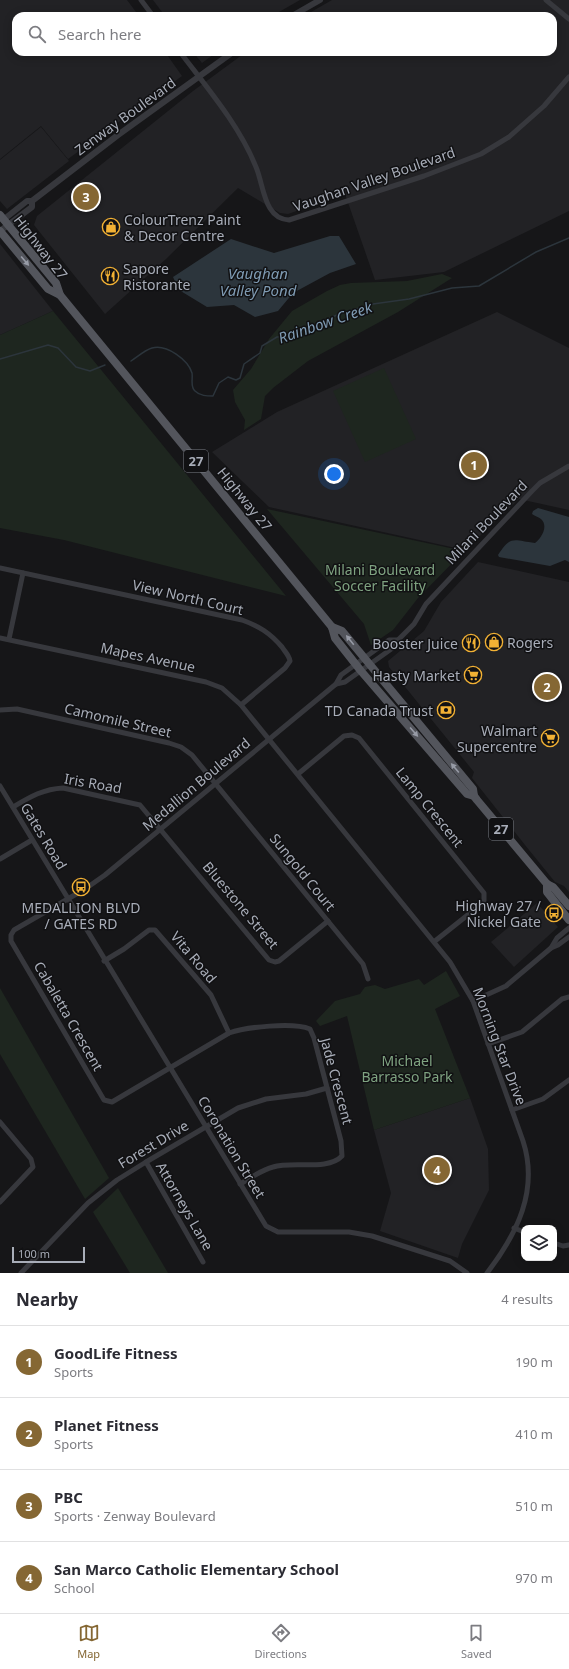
<!DOCTYPE html>
<html lang="en">
<head>
<meta charset="utf-8">
<style>
	:root { --surface:#fff; --page:#f2f2f3; --text:#2b2b33; --muted:#7c7c81; --line:#e1e1e2; --accent:#856733 }
	body { margin:0; font-family:"Noto Sans",sans-serif; background:var(--page); color:var(--text) }
	.controls { position:absolute; right:12px; bottom:12px; display:grid; overflow:hidden; border-radius:8px; box-shadow:0 2px 10px #0003 }
	.controls button { width:36px; height:36px; display:grid; place-items:center; padding:0; border:0; border-bottom:1px solid var(--line); background:var(--surface); color:var(--text); font:20px sans-serif }
	.scale { position:absolute; left:12px; bottom:10px; width:73px; box-sizing:border-box; padding-left:4px; border:2px solid #a8adb8; border-top:0; font-size:11px; line-height:14px; white-space:nowrap; color:#a8adb8; -webkit-text-stroke:3px #111113; paint-order:stroke }
	.you { position:absolute; left:334px; top:474px; width:14px; height:14px; margin:-10px; border:3px solid #fff; border-radius:50%; background:#1a73e8; box-shadow:0 0 0 6px #1a73e833 }
	.badge { display:grid; place-items:center; width:26px; height:26px; border-radius:50%; background:var(--accent); color:#fff; font-size:13px; font-weight:700 }
	.pin { position:absolute; translate:-50% -50%; border:2px solid #fff; box-shadow:0 1px 4px #0006 }
	.list { margin:0; padding:0; list-style:none }
	h2 { display:flex; justify-content:space-between; align-items:center; height:52px; margin:0; padding:0 16px; font-size:17px }
	h2 small { font-size:13px; font-weight:400; color:var(--muted) }
	.list li { display:grid; grid-template-columns:26px 1fr auto; gap:12px; align-items:center; box-sizing:border-box; height:72px; padding:0 16px; border-top:1px solid var(--line) }
	.list b { display:block; font-size:15px; white-space:nowrap }
	.list p { margin:0; font-size:13px; white-space:nowrap; color:var(--muted) }
	.list em { font-size:13px; font-style:normal; color:var(--muted) }
	.icon { flex:none; width:22px; height:22px; fill:none; stroke:currentColor; stroke-width:2; stroke-linecap:round; stroke-linejoin:round }
	.map { position:relative; flex:none; width:569px; height:1273px; overflow:hidden }
	.search { position:absolute; background:var(--surface); box-shadow:0 2px 10px #0003; left:12px; right:12px; top:12px; height:44px; display:flex; align-items:center; gap:10px; box-sizing:border-box; padding:0 14px; border-radius:12px; color:var(--muted); font-size:15px }
	.sheet { height:340px; background:var(--surface) }
	nav { display:flex; justify-content:space-around; align-items:center; box-sizing:border-box; height:56px; border-top:1px solid var(--line); background:var(--surface); font-size:11px; color:var(--muted) }
	nav a { display:grid; justify-items:center; gap:2px }
	nav .on { color:var(--accent) }
	.map>svg:first-child { display:block }
	.built { fill:#222225 }
	.green { fill:#1e261f }
	.water { fill:#2c353c }
	.lines { fill:none; stroke-linecap:round; stroke-linejoin:round }
	.stream { stroke:#2c353c; stroke-width:1.5 }
	.minor { stroke:#37383d; stroke-width:5 }
	.tertiary { stroke:#37383d; stroke-width:6 }
	.primary { stroke:#53555c; stroke-width:8 }
	.oneway { fill:#979ba6 }
	.labels { text-anchor:middle; dominant-baseline:central; stroke-width:3; stroke-linejoin:round; paint-order:stroke }
	.shield { fill:#111113; stroke:#7b7e86; stroke-width:1 }
	.shield-label { font-size:13px; font-weight:bold; fill:#a8adb8 }
	.street-label { font-size:14px; fill:#a8adb8; stroke:#111113 }
	.poi-label { font-size:14px; fill:#a8adb8; stroke:#111113; text-anchor:end }
	.park-label { font-size:14px; fill:#7fa381; stroke:#111113 }
	.water-label { font-size:15px; font-style:italic; fill:#7f9bb3; stroke:#111113 }
</style>
</head>
<body>
<div class="map">
<svg width="569" height="1273" viewBox="0 0 569 1273">
	<rect width="100%" height="100%" fill="#161618"/>
	<g class="built">
		<path d="M0,0H127L139,16H16V52H165L182,76L68,159L41,126L0,159Z"/>
		<path d="M153,0H300L272,16H165Z"/>
		<path d="M332,0H569V211L444,272L375,280L345,194L288,214L280,213L238,188L166,259L105,314L34,225L37,216L193,91L246,52H553V16H304Z"/>
		<path d="M193,52H217L202,63Z"/>
		<path d="M41,127L69,161L7,209L0,201V160Z"/>
		<path d="M0,244L53,311L0,335Z"/>
		<path d="M497,312L569,348V510L519,499L465,550L269,507L212,452L277,412Z"/>
		<path d="M478,562L569,582V892L564,886L555,882L525,845L472,778L474,772L389,667L388,661L424,631L441,602Z"/>
		<path d="M537,903L558,927L514,967L491,942Z"/>
		<path d="M470,1098L488,1149L489,1190L462,1244L458,1258L380,1231L391,1193L374,1130Z"/>
	</g>
	<g class="green">
		<path d="M442,274L452,278L398,312L308,361L273,388L265,396L261,419L244,430L245,420L235,402L233,390L251,369L269,339L292,311L327,291L340,285L351,283L407,281Z"/>
		<path d="M53,311L286,596L64,540L0,528V335Z"/>
		<path d="M384,368L416,439L365,462L333,391Z"/>
		<path d="M267,509L464,551L418,598L393,630L371,645L364,624Z"/>
		<path d="M446,971L460,996L435,1009L470,1098L374,1130L347,1016L320,1026L316,1021L335,1001L360,994L365,987L375,985L385,989L419,979L424,985Z"/>
		<path d="M0,988L109,1178L85,1199L0,1054Z"/>
		<path d="M118,1188L168,1273H130L93,1212Z"/>
	</g>
	<g class="water">
		<path d="M330,236H339L356,264L330,273L293,293L278,311L255,317L234,305L207,307L179,290L173,277L231,239L274,253Z"/>
		<path d="M538,508L569,517V562L565,560L550,566L499,557L498,555C511,535 513,540 535,543C541,539 549,526 541,519C539,517 534,516 532,514L533,511Z"/>
	</g>
	<g class="lines">
		<g class="stream">
			<path d="M0,359L48,345L58,348L76,367L90,371L105,365"/>
			<path d="M131,361C137,357 145,350 152,348C167,344 188,360 192,373C193,379 190,387 195,391C200,396 207,396 213,396L219,383L228,377L236,380L240,378L244,364L260,353L262,346L277,337L292,336L339,314L373,304L409,299L452,288L479,286L536,252L569,238"/>
		</g>
		<g class="minor">
			<path d="M141,0L153,16"/>
			<path d="M546,0L569,19"/>
			<path d="M180,52C208,89 239,125 256,167C264,186 264,219 289,220L424,176L481,154L509,137L544,106L569,77"/>
			<path d="M0,568L242,620C259,626 270,633 282,647C285,652 289,655 290,661L285,668L241,705"/>
			<path d="M0,638L206,682L222,688L241,705L450,962L473,1001L523,1141C539,1190 517,1234 487,1273"/>
			<path d="M9,639L23,573"/>
			<path d="M336,684L345,682L394,647L398,640L414,624L426,604L532,491L540,483L569,466"/>
			<path d="M0,710L17,709L169,743L181,747L192,755L363,964L368,979"/>
			<path d="M298,774L344,736L352,735L359,738L484,893V902L435,941"/>
			<path d="M0,786L266,1226L278,1232H349L372,1236L450,1261L467,1273"/>
			<path d="M13,807C30,797 43,789 63,788L140,805L269,960L275,962L279,961L328,921"/>
			<path d="M0,859L32,840"/>
			<path d="M551,948L557,938L569,928"/>
			<path d="M104,961L124,949L149,930H155L211,995L229,1033"/>
			<path d="M473,1001L506,986L551,948L558,945L569,937"/>
			<path d="M488,1044L522,1032L562,999L569,997"/>
			<path d="M512,1110L543,1099L569,1080"/>
			<path d="M0,1122L31,1159L33,1167L0,1202"/>
			<path d="M146,1162L203,1262"/>
			<path d="M240,1184C251,1178 261,1170 273,1167C292,1161 328,1171 342,1156L341,1141L314,1038L310,1029C293,1022 246,1027 229,1033L112,1102L104,1100L11,941V935L14,930L85,889L105,875L336,684L341,675L389,640H398"/>
			<path d="M514,1228L524,1232"/>
			<path d="M554,1243L563,1246L569,1245"/>
			<path d="M21,1273L88,1203L117,1180L146,1162L238,1108L266,1099L306,1094L327,1088"/>
		</g>
		<g class="tertiary">
			<path d="M292,16L320,0"/>
			<path d="M3,220L27,201H32L118,135L233,52"/>
			<path d="M0,231L32,207V201"/>
		</g>
		<g class="primary">
			<path d="M0,215L56,283L60,295L332,627L335,638L361,671L467,794L474,796"/>
			<path d="M0,231L48,289L60,295"/>
			<path d="M332,627L342,631L473,789L474,796L477,800L547,884L553,887L569,906"/>
			<path d="M547,884V892L569,920"/>
		</g>
	</g>
	<defs><path id="oneway-solid" d="M-6-.8H1V-3.2L6.5 0L1 3.2V.8H-6Z"/></defs>
	<g class="oneway">
		<use href="#oneway-solid" transform="translate(25 261) rotate(50)"/>
		<use href="#oneway-solid" transform="translate(350 640) rotate(-129)"/>
		<use href="#oneway-solid" transform="translate(414 732) rotate(49)"/>
		<use href="#oneway-solid" transform="translate(455 768) rotate(-130)"/>
	</g>
	<defs>
		<symbol id="shop-ring" viewBox="-11 -11 22 22"><circle r="9.5" fill="#111113" stroke="#f2b134" stroke-width="1.5"/><path d="M-5-2.5h2.3a2.7 3.5 0 0 1 5.4 0H5L5.5 6h-11ZM-1.5-2.5h3a1.5 2.3 0 0 0-3 0Z" fill="#f2b134"/></symbol>
		<symbol id="restaurant-ring" viewBox="-11 -11 22 22"><circle r="9.5" fill="#111113" stroke="#f2b134" stroke-width="1.5"/><path d="M-5-6h1v4h1v-4h1v4h1v-4h1v5L-1.5 .5V6h-2V.5L-5-1ZM5-6V6H3V1.5H1.5Q1.5-4 5-6Z" fill="#f2b134"/></symbol>
		<symbol id="supermarket-ring" viewBox="-11 -11 22 22"><circle r="9.5" fill="#111113" stroke="#f2b134" stroke-width="1.5"/><path d="M-6-5.5h2.5l.6 2H6L4.5 2H-2.5L-4.4-4H-6ZM-1.5 3.2a1.3 1.3 0 1 0 .1 0ZM3 3.2a1.3 1.3 0 1 0 .1 0Z" fill="#f2b134"/></symbol>
		<symbol id="bank-ring" viewBox="-11 -11 22 22"><circle r="9.5" fill="#111113" stroke="#f2b134" stroke-width="1.5"/><path d="M-6-4H6V4H-6ZM0-2.3a2.3 2.3 0 1 0 0 4.6a2.3 2.3 0 1 0 0-4.6Z" fill="#f2b134"/></symbol>
		<symbol id="bus-ring" viewBox="-11 -11 22 22"><circle r="9.5" fill="#111113" stroke="#f2b134" stroke-width="1.5"/><path d="M-5-6H5V4H4V6H2V4H-2V6H-4V4H-5ZM-3.5-4V0h7V-4ZM-3.5 1.2v1.5H-2V1.2ZM2 1.2v1.5H3.5V1.2Z" fill="#f2b134"/></symbol>
	</defs>
	<g fill-rule="evenodd">
		<use href="#shop-ring" x="101" y="217" width="20" height="20"/>
		<use href="#restaurant-ring" x="100" y="266" width="20" height="20"/>
		<use href="#shop-ring" x="484" y="632" width="20" height="20"/>
		<use href="#restaurant-ring" x="461" y="633" width="20" height="20"/>
		<use href="#supermarket-ring" x="463" y="665" width="20" height="20"/>
		<use href="#bank-ring" x="436" y="700" width="20" height="20"/>
		<use href="#supermarket-ring" x="540" y="728" width="20" height="20"/>
		<use href="#bus-ring" x="71" y="877" width="20" height="20"/>
		<use href="#bus-ring" x="544" y="903" width="20" height="20"/>
	</g>
	<g class="labels">
		<g class="shield">
			<rect x="184" y="450" width="24" height="22" rx="3"/>
			<rect x="489" y="818" width="24" height="22" rx="3"/>
		</g>
		<g class="shield-label">
			<text x="196" y="461">27</text>
			<text x="501" y="829">27</text>
		</g>
		<g class="street-label">
			<text transform="translate(125 116) rotate(-36)">Zenway Boulevard</text>
			<text transform="translate(374 179) rotate(-19)">Vaughan Valley Boulevard</text>
			<text transform="translate(41 247) rotate(52)">Highway 27</text>
			<text transform="translate(245 499) rotate(51)">Highway 27</text>
			<text transform="translate(486 522) rotate(-46)">Milani Boulevard</text>
			<text transform="translate(188 597) rotate(13)">View North Court</text>
			<text transform="translate(148 657) rotate(12)">Mapes Avenue</text>
			<text transform="translate(118 720) rotate(13)">Camomile Street</text>
			<text transform="translate(93 783) rotate(10)">Iris Road</text>
			<text transform="translate(196 784) rotate(-40)">Medallion Boulevard</text>
			<text transform="translate(430 807) rotate(51)">Lamp Crescent</text>
			<text transform="translate(44 836) rotate(59)">Gates Road</text>
			<text transform="translate(303 872) rotate(51)">Sungold Court</text>
			<text transform="translate(241 905) rotate(50)">Bluestone Street</text>
			<text transform="translate(194 957) rotate(50)">Vita Road</text>
			<text transform="translate(69 1016) rotate(60)">Cabaletta Crescent</text>
			<text transform="translate(500 1046) rotate(69)">Morning Star Drive</text>
			<text transform="translate(337 1081) rotate(75)">Jade Crescent</text>
			<text transform="translate(153 1144) rotate(-31)">Forest Drive</text>
			<text transform="translate(232 1147) rotate(59)">Coronation Street</text>
			<text transform="translate(185 1206) rotate(60)">Attorneys Lane</text>
		</g>
		<g class="poi-label">
			<text x="124" y="219" text-anchor="start">ColourTrenz Paint<tspan x="124" dy="16">&amp; Decor Centre</tspan></text>
			<text x="123" y="268" text-anchor="start">Sapore<tspan x="123" dy="16">Ristorante</tspan></text>
			<text x="507" y="642" text-anchor="start">Rogers</text>
			<text x="458" y="643">Booster Juice</text>
			<text x="460" y="675">Hasty Market</text>
			<text x="433" y="710">TD Canada Trust</text>
			<text x="537" y="730">Walmart<tspan x="537" dy="16">Supercentre</tspan></text>
			<text x="541" y="905">Highway 27 /<tspan x="541" dy="16">Nickel Gate</tspan></text>
			<text x="81" y="907" text-anchor="middle">MEDALLION BLVD<tspan x="81" dy="16">/ GATES RD</tspan></text>
		</g>
		<g class="park-label">
			<text x="380" y="569">Milani Boulevard<tspan x="380" dy="16">Soccer Facility</tspan></text>
			<text x="407" y="1060">Michael<tspan x="407" dy="16">Barrasso Park</tspan></text>
		</g>
		<g class="water-label">
			<text x="258" y="273">Vaughan<tspan x="258" dy="17">Valley Pond</tspan></text>
			<text transform="translate(325 322) rotate(-19)">Rainbow Creek</text>
		</g>
	</g>
</svg>
<div class="controls">
<button><svg class="icon" aria-label="layers" viewBox="0 0 24 24"><path d="M12 4l9 5-9 5-9-5zM3 14l9 5 9-5"/></svg></button>
</div>
<div class="scale">100 m</div>
<div class="you"></div>
<div class="pin badge" style="left:474px;top:465px">1</div>
<div class="pin badge" style="left:547px;top:687px">2</div>
<div class="pin badge" style="left:86px;top:197px">3</div>
<div class="pin badge" style="left:437px;top:1170px">4</div>
<div class="search"><svg class="icon" aria-label="search" viewBox="0 0 24 24"><circle cx="10" cy="10" r="6"/><path d="M15 15l6 6"/></svg>Search here</div>
</div>
<section class="sheet">
<h2>Nearby<small>4 results</small></h2>
<ul class="list">
<li><span class="badge">1</span><div><b>GoodLife Fitness</b><p>Sports</p></div><em>190 m</em></li>
<li><span class="badge">2</span><div><b>Planet Fitness</b><p>Sports</p></div><em>410 m</em></li>
<li><span class="badge">3</span><div><b>PBC</b><p>Sports · Zenway Boulevard</p></div><em>510 m</em></li>
<li><span class="badge">4</span><div><b>San Marco Catholic Elementary School</b><p>School</p></div><em>970 m</em></li>
</ul>
</section>
<nav>
<a class="on"><svg class="icon" aria-label="map" viewBox="0 0 24 24"><path d="M3 6l6-2 6 2 6-2v14l-6 2-6-2-6 2zM9 4v14M15 6v14"/></svg>Map</a>
<a><svg class="icon" aria-label="directions" viewBox="0 0 24 24"><path d="M12 3l9 9-9 9-9-9zM9 14v-3h6M13 9l2 2-2 2"/></svg>Directions</a>
<a><svg class="icon" aria-label="saved" viewBox="0 0 24 24"><path d="M7 4h10v16l-5-4-5 4z"/></svg>Saved</a>
</nav>
</body>
</html>
